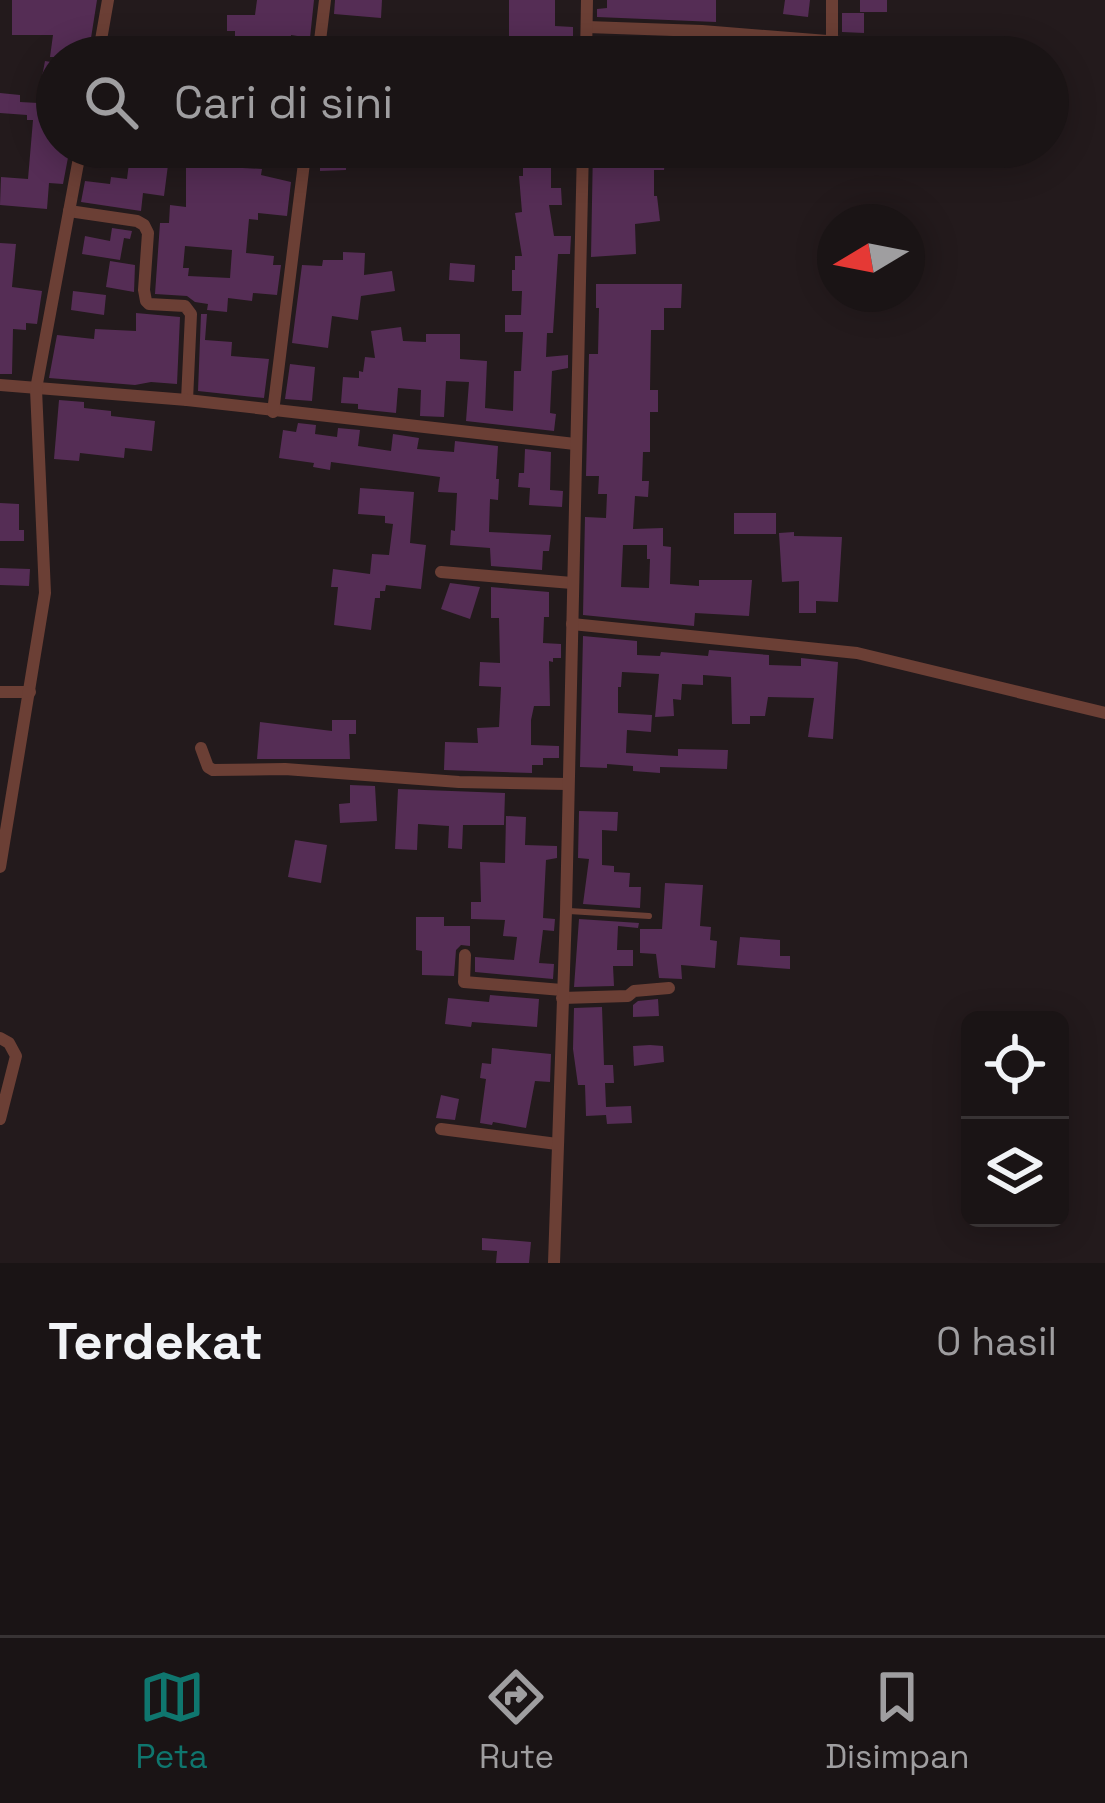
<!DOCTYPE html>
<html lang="id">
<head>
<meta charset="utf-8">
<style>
	:root { --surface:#1a1415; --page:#231d1e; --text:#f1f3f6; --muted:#9f9ea0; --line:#383334; --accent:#0f766e }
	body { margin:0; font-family:"Space Grotesk",sans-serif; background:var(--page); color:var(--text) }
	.controls { position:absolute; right:36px; bottom:36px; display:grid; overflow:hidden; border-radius:18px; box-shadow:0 6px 30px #0003 }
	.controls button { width:108px; height:108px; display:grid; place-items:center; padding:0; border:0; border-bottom:3px solid var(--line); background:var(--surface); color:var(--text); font:60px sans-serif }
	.compass { position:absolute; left:817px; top:204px; width:108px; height:108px; border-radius:50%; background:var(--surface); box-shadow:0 6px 30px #0003; rotate:260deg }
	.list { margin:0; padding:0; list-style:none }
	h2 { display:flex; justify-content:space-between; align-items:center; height:156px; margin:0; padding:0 48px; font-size:51px }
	h2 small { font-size:39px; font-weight:400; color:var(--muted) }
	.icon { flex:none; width:66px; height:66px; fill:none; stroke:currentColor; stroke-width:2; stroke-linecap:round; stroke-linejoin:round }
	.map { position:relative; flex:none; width:1105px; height:1263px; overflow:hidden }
	.search { position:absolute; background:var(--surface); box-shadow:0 6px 30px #0003; left:36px; right:36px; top:36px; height:132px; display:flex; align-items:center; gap:30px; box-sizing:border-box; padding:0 42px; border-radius:66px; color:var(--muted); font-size:45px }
	.sheet { height:372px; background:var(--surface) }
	nav { display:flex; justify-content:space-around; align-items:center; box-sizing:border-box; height:168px; border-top:3px solid var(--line); background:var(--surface); font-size:33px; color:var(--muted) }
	nav a { display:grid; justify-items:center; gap:6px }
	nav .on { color:var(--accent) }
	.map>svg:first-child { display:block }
	.building { fill:#552d55; fill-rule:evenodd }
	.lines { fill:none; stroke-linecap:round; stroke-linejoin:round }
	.lane { stroke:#6b3f35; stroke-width:6 }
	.street { stroke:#6b3f35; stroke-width:12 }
</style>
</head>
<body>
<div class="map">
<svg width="1105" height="1263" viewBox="0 0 1105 1263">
	<rect width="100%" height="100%" fill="#231a1c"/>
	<g class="building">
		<path d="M12,0H97L88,57H50L53,35H12Z"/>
		<path d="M257,0H314L310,38L291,35L290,57H253V53L235,52V31H227V15H255Z"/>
		<path d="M335,0H382L381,18L334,14Z"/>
		<path d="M509,0H555V26L573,27V45H547L546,57H505V38H509Z"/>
		<path d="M607,0H716V22L597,17V9L607,8Z"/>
		<path d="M785,0H810L808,17L783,14Z"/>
		<rect x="860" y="0" width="27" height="12"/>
		<path d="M842,13H864V33L842,32Z"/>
		<path d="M132,37L170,44L167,57H128Z"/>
		<path d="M611,38L643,39V57H611Z"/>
		<path d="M45,61L57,63V86L41,82Z"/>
		<path d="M0,93L20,95V102L57,104V147H70L63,184L49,183L47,209L0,205L1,177L28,179L33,120H27V115L0,113Z"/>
		<path d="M131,147H151L149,162L168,165L164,196L143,193L141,211L81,202L85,181L110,184L111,177L127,179Z"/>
		<path d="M186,147H201V159H207V166L262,169L261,175L291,182L287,216L258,213V220L249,219L246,253L274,256L273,265H281L277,295L253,293L252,301L228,298L227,312L207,310L208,304L195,302L187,296L155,294L160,223H169L170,205L186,207ZM185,246L232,250L230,278L188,276L189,268H183Z"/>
		<path d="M320,147H346V170L320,171Z"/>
		<path d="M523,147H559V163H551V188H561L562,205H549L554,236H571L570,254H558L553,333H547L546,357L568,355V368L552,371L550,413L556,414L554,431L466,421L469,382L446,381L444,417L420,416L421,390L398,388L396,413L358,409V404L341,403L343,377L359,378V371L363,372L365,357L375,358L371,331L401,327L403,341L426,342V334H460V359L487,361L485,408L513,411L514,371H521L523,332H505V315H521L522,291H512V270H515V256H522L515,213L522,212L519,176H523Z"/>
		<path d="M593,147H667L664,170H654V196H657L660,221L635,224L636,254L591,257Z"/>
		<path d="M112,228L132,231L130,239L124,238L120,260L82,254L85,236L110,241Z"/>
		<path d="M0,243L16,244L12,287L42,291L37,324L26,323V330L13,329L12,374H0Z"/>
		<path d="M343,252L365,253L364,275L392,271L395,291L361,296L358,320L332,316L328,348L292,343L302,265L322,266L323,260H343Z"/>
		<path d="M110,261L135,265L134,292L106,287Z"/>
		<path d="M450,263L475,265L474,282L449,280Z"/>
		<path d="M596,284H682L681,308H664V330H651L650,390H658V412H650V452H643L642,481H649L648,497L635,496L633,529L663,528V546L671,547L670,584L699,586V580H752L749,616L695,613L694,626L583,615L585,517L606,518L607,494H598L599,476H586L589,354H598L599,308H596ZM623,545H647V559H650L649,588L621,587Z"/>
		<path d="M73,291L106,295L104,315L71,310Z"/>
		<path d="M136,313L180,317L177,384L151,382L135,385L49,378L57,335L94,339L95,329L136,331Z"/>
		<path d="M201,314H207L205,340L232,342L231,356L269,359L264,398L198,391Z"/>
		<path d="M290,364L315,367L312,401L285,399Z"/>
		<path d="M59,400L84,402V408L111,411V416L155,421L152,451L125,448L124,458L80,453L79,461L54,459Z"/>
		<path d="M298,423L316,425L315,434L337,437L338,428L360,430L358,446L391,451L393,434L419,438L417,449L454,452L455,441L498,446L496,479H499L498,500L490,499L489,532L551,535L549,551H543L542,570L491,566L490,548L450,545L451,530L455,531L457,493L438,492L440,477L331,462L330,470L313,467L314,463L279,458L283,430L296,432Z"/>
		<path d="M525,449L551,452L550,490L563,491L562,507L529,505L530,488L518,487L519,473H524Z"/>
		<path d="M360,488L414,492L410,543L426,545L421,589L386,585L385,591H380V598H375L371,630L334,625L338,587H331L333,569L370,574L372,554L389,555L393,524L385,523V516L358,514Z"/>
		<path d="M0,503L19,504V530H24V541H0Z"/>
		<rect x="734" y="513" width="42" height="21"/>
		<path d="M794,532V536L842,537L838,602L816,601V613H799V581L782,582L779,533Z"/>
		<path d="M0,568L30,569L29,586L0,585Z"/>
		<path d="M450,583L480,587L470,619L441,609Z"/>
		<path d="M491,587L549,592V617H544L543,643L561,644V658H553V662L549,661L550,706H534L531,720V745L559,746V758H543V765H532V773L444,770L445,742L478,743L477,728L499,727L501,687L479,686L480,662L500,663L499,618H491Z"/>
		<path d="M583,636L637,641V655L660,656L661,652L708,656L709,650L769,655V665L801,666V658L838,662L833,739L808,737L814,698L768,697L765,716H750V724H732L731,677L703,675V685L682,684L681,700L673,699L674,716L655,717L659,674L622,672L621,687H618V713L652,715L651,732L627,730L626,753L678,756V749L728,750L727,769L660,767V773L633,771V766L607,764V768L580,767Z"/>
		<path d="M332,720H356V734H349L350,759H257L260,722L332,731Z"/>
		<path d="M350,785L375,786L377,821L340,823L339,804L350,803Z"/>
		<path d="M398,789L505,793L504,825H463L462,849L448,848L449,826L418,824L417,850L395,849Z"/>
		<path d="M579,811L618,812L617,831L602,830V865L614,866V872L630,873L629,887H641L640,908L583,904L589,859L578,858Z"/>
		<path d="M506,816L526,817L525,845L557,846V858L546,860L543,918L555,919L554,931L543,930L539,963L554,964L553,979L475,972V957L514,960L517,937L503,936L505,920L471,919V902H481L480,862L505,863Z"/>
		<path d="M295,840L327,845L321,883L288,877Z"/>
		<path d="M665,883L703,885L700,926L711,927L710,940L717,941L715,968L681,965L682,979L659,978L656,954L640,953V929H662Z"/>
		<path d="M416,917H444V926H470V946L461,945L456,950L454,976L422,975V951L416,950Z"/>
		<path d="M579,919L639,923L638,928L618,926L617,950H633V966H613L614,986L574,987Z"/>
		<path d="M740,937L780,940V956H790V969L737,965Z"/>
		<path d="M490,995L539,999L537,1027L472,1022L471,1027L445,1024L448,998L489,1002Z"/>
		<path d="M658,999L659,1016L633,1017V1005L638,1001Z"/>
		<path d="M602,1007L604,1065H613L614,1083H605L606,1107L631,1106L632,1123L607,1124L606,1115L586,1116L585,1085H578L573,1049L574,1008Z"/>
		<path d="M650,1045L663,1046L664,1062L634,1066L633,1046Z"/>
		<path d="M492,1048L551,1054L550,1082L535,1081L526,1128L493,1122L492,1125L480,1123L486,1079L480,1078L482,1063L491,1064Z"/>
		<path d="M441,1095L459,1099L455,1120L436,1118Z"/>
		<path d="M482,1238L531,1242L529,1263H496L497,1251L482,1250Z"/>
	</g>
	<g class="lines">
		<path class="lane" d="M569,911L649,916"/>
		<g class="street">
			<path d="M587,27L702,31L978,53"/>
			<path d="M832,41V0"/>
			<path d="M98,57L108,0"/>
			<path d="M318,57L325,0"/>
			<path d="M586,57L587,0"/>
			<path d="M69,211L137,221L144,225L148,233L144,290L146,301L149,304L185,306L191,314L187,400"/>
			<path d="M0,385L187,400L575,444"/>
			<path d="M273,412L306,147"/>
			<path d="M441,572L572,583"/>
			<path d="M572,624L857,653L1105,713"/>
			<path d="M0,692H30"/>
			<path d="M201,748L208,767L213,770L285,769L459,782L568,784"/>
			<path d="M0,867L45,593L36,389L81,147"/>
			<path d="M465,955L464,982L562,990"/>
			<path d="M562,998L628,996L634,991L669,988"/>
			<path d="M0,1038L9,1043L16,1056L0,1119"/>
			<path d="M441,1129L557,1144"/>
			<path d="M554,1263L566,911L583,147"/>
		</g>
	</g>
</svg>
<div class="controls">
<button><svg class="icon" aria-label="locate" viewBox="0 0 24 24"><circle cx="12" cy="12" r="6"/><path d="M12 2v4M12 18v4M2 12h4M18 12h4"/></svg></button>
<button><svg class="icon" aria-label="layers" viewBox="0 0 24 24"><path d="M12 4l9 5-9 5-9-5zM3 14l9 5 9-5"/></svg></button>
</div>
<svg class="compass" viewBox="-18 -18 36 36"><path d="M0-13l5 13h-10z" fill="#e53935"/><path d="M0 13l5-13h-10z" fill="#9f9ea0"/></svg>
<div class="search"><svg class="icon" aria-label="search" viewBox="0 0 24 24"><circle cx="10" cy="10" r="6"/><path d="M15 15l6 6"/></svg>Cari di sini</div>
</div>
<section class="sheet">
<h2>Terdekat<small>0 hasil</small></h2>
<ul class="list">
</ul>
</section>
<nav>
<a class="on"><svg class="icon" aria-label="map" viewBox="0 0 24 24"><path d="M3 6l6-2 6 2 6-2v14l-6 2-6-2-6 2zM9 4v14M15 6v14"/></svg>Peta</a>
<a><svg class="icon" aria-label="directions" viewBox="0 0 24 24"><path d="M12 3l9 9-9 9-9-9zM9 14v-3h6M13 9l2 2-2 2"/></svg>Rute</a>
<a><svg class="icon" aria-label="saved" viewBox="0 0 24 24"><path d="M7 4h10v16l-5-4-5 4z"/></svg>Disimpan</a>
</nav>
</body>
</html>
